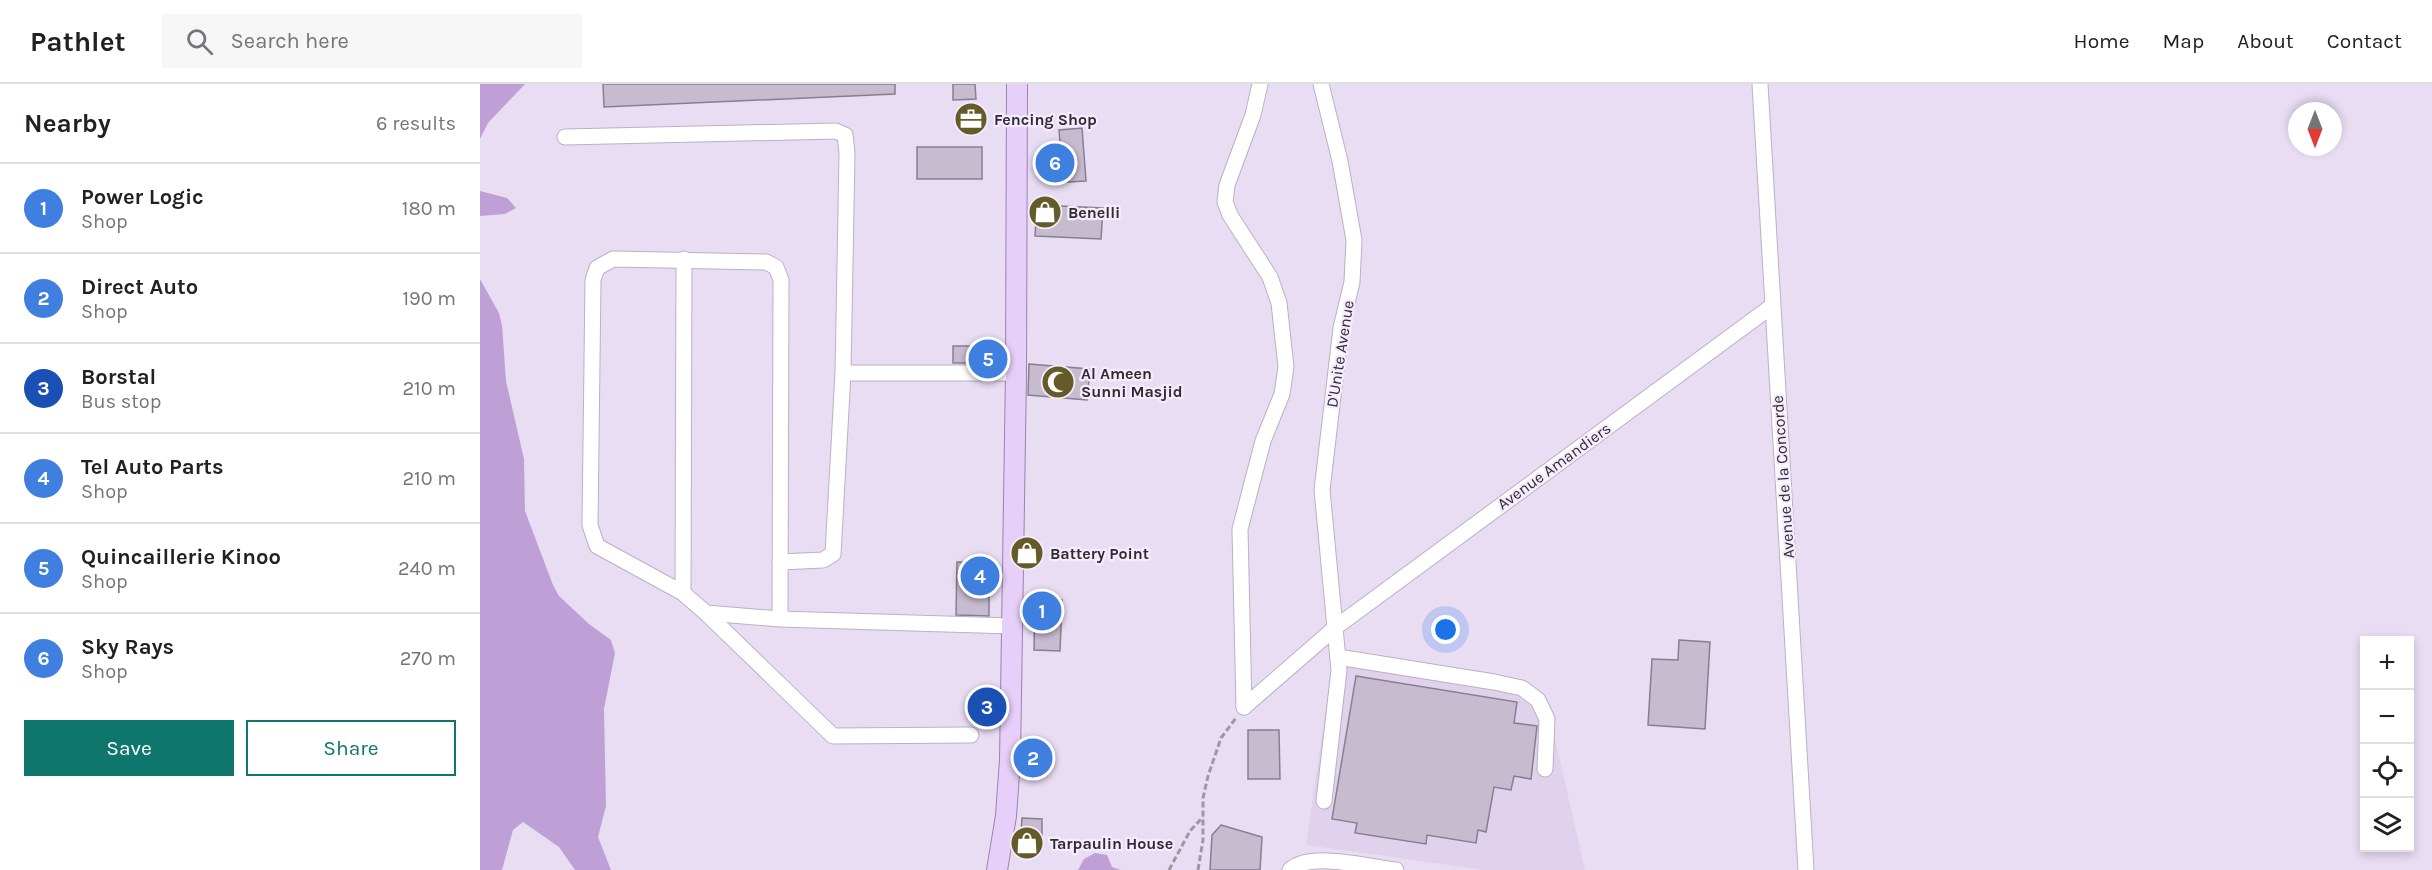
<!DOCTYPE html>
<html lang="en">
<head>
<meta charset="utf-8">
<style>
	:root { --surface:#fff; --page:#f6f6f6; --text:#202124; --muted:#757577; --line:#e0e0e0; --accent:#0f766e }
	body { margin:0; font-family:Karla,sans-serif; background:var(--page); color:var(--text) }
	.controls { position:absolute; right:18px; bottom:18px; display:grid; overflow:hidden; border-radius:0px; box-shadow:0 3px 9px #0003 }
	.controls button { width:54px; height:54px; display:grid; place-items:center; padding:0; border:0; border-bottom:2px solid var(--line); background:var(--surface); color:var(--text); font:30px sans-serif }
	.compass { position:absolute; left:1808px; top:18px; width:54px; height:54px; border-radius:50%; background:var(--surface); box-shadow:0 3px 9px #0003; rotate:180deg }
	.you { position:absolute; left:966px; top:546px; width:21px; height:21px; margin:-15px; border:4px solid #fff; border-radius:50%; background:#1a73e8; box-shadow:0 0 0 9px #1a73e833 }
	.badge { display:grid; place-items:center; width:39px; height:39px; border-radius:50%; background:var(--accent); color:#fff; font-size:20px; font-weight:700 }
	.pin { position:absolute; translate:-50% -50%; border:3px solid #fff; box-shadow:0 2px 6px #0006 }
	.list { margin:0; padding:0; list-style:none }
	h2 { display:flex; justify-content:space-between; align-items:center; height:78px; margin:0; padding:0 24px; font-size:26px }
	h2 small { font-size:20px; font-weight:400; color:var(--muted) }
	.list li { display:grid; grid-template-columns:39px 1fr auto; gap:18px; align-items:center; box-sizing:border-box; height:90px; padding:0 24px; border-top:2px solid var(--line) }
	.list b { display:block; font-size:22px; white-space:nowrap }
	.list p { margin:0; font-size:20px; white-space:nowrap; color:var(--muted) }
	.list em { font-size:20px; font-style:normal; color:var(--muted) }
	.actions { display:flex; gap:12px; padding:18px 24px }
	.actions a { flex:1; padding:14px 0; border:2px solid var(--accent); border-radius:0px; text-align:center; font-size:21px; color:var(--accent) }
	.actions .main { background:var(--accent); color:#fff }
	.icon { flex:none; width:33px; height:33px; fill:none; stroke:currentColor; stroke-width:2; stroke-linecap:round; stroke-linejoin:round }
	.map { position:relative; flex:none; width:1952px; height:786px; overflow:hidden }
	header { display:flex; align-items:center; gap:36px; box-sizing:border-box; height:84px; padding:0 30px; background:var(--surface); border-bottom:2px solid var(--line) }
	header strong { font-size:28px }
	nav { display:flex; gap:33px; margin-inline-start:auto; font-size:21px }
	.search { width:420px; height:54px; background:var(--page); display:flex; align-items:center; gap:15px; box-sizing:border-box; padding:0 21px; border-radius:0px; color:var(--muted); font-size:22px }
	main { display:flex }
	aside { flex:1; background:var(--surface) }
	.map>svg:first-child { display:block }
	.built { fill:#e0d1ed }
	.forest { fill:#bea0d6 }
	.building { fill:#c7bbd0; stroke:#887e92; stroke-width:1.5 }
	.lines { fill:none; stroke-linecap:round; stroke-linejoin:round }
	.minor-casing { stroke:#bbb0c4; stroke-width:17 }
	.major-casing { stroke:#9c81b1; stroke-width:22 }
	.path { stroke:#9e95a5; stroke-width:3; stroke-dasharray:6 3; stroke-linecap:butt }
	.minor { stroke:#fff; stroke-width:15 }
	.major { stroke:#e6cff9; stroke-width:20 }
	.labels { text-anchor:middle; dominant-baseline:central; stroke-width:4.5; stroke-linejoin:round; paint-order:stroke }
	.poi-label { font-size:16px; font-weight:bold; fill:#302b33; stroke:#f5ecfd; text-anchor:start }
	.street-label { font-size:16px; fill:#302b33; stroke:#f5ecfd }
</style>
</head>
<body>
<header>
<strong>Pathlet</strong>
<div class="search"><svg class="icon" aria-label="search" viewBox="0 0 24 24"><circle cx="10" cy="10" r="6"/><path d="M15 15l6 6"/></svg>Search here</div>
<nav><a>Home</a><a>Map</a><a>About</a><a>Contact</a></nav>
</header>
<main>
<aside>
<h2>Nearby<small>6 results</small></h2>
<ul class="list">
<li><span class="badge" style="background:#3f7fe0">1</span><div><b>Power Logic</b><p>Shop</p></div><em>180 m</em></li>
<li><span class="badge" style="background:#3f7fe0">2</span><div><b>Direct Auto</b><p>Shop</p></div><em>190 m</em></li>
<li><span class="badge" style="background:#1a4fb4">3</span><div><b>Borstal</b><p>Bus stop</p></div><em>210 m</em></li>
<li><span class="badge" style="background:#3f7fe0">4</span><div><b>Tel Auto Parts</b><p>Shop</p></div><em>210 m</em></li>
<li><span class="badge" style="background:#3f7fe0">5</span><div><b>Quincaillerie Kinoo</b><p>Shop</p></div><em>240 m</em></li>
<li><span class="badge" style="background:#3f7fe0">6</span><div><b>Sky Rays</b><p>Shop</p></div><em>270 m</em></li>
</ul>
<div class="actions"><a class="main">Save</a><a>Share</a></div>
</aside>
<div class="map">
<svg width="1952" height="786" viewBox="0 0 1952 786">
	<rect width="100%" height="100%" fill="#e9ddf3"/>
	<path class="built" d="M853,575L1043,602L1068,624L1105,786H1005L826,761Z"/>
	<g class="forest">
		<path d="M0,0H45L8,39L0,55Z"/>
		<path d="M0,107L27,114L36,124L25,130L0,132Z"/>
		<path d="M0,195L19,229L22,241L26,297L44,375L45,427L73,501L79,512L109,540L131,556L135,569L124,625L126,722L118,753L131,786H95L79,763L43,738L33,746L22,786H0Z"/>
		<path d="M615,769L627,771L632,783L641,786H598L604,775Z"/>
	</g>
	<g class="building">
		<path d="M123,0H415V10L124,23Z"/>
		<path d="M473,0H495L496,15L473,16Z"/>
		<path d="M602,44L606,97L571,99L569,73L581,72L579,46Z"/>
		<rect x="437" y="63" width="65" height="32"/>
		<path d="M557,121L623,124L621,155L555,152Z"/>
		<rect x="473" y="262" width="40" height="17"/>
		<path d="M549,280L610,285L607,316L548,311Z"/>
		<path d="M477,478L509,479V532L476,531Z"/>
		<path d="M555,515L582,516L580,567L554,566Z"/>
		<path d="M1199,556L1230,558L1225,645L1168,641L1172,575L1198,576Z"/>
		<path d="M876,592L1037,618L1034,639L1057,642L1051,695L1034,692L1031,706L1014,703L1006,748L998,746L996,759L947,751L946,760L875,749L877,739L852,735Z"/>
		<path d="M768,646H799L800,695H768Z"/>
		<path d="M548,668L568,670L566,691L545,689Z"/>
		<path d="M542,734L562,735V766L540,765Z"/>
		<path d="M741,741L782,753L780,786H730L732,751Z"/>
	</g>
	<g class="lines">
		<defs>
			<g id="minor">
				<path d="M841,0L860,77L874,156L872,198L861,244L842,406L859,586L844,717"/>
				<path d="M1280,0L1326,786"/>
				<path d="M85,53L356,47L365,51L367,69L363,289L353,470L343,476L300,478"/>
				<path d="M363,289H536"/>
				<path d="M203,509L204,175"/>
				<path d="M226,529L353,652L491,651"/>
				<path d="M300,535L301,196L296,183L286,178L133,175L117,184L113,196L110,441L117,462L203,509L226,529L300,535L532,542"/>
				<path d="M858,573L1014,598L1042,604L1058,616L1067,635L1065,685"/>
				<path d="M764,623L856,543L1292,222"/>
				<path d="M764,623L760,445L783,357L802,310L806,283L799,219L790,193L750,131L745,118L747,101L773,31L780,0"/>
				<path d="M810,786C830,767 889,783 916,786"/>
			</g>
			<path id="major" d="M517,786L526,732L530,676L536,289L537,0"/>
		</defs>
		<use href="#minor" class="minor-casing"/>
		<use href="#major" class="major-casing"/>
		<g class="path">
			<path d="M689,786L710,747L723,733"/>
			<path d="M718,786L723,756V714L728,692L741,654L756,634"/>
		</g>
		<use href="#minor" class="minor"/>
		<use href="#major" class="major"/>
	</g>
	<defs>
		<symbol id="office-disc" viewBox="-11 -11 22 22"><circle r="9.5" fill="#645b28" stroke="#f5ecfd"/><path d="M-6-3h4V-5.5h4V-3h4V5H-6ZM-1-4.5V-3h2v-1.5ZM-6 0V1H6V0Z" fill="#fff"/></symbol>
		<symbol id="shop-disc" viewBox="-11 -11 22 22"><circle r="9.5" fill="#645b28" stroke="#f5ecfd"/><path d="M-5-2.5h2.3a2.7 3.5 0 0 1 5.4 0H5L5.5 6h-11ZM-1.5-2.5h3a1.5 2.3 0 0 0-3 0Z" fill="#fff"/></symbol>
		<symbol id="mosque-disc" viewBox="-11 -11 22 22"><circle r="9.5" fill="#645b28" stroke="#f5ecfd"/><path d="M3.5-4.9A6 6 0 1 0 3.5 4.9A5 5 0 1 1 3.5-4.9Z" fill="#fff"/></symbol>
	</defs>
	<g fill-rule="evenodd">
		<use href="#office-disc" x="472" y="16" width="38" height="38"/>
		<use href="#shop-disc" x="546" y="109" width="38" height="38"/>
		<use href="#mosque-disc" x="559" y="279" width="38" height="38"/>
		<use href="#shop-disc" x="528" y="450" width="38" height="38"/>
		<use href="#shop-disc" x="528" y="740" width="38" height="38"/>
	</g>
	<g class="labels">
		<g class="poi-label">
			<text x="514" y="35">Fencing Shop</text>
			<text x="588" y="128">Benelli</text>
			<text x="601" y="289">Al Ameen<tspan x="601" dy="18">Sunni Masjid</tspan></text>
			<text x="570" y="469">Battery Point</text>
			<text x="570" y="759">Tarpaulin House</text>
		</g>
		<g class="street-label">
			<text transform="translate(860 270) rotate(-81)">D'Unite Avenue</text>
			<text transform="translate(1074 382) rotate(-36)">Avenue Amandiers</text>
			<text transform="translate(1303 393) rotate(-94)">Avenue de la Concorde</text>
		</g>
	</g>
</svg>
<div class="controls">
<button>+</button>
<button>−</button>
<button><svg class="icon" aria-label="locate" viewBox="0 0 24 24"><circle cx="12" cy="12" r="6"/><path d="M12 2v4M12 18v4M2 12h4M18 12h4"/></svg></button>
<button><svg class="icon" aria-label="layers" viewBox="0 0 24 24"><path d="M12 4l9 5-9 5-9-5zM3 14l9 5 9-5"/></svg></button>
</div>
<svg class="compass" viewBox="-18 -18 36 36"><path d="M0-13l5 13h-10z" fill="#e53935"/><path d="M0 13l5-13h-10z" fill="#757577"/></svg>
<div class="you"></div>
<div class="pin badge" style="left:562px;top:527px;background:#3f7fe0">1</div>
<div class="pin badge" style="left:553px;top:674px;background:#3f7fe0">2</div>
<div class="pin badge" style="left:507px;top:623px;background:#1a4fb4">3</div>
<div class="pin badge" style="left:500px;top:492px;background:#3f7fe0">4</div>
<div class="pin badge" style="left:508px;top:275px;background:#3f7fe0">5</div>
<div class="pin badge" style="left:575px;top:79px;background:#3f7fe0">6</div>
</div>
</main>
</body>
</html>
